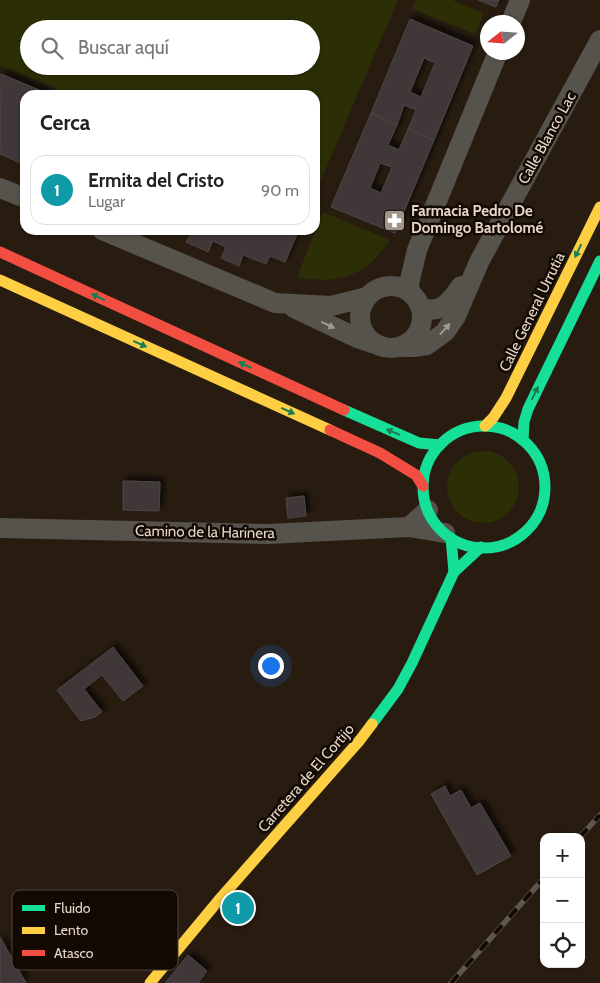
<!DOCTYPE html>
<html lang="es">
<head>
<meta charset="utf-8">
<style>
	:root { --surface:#fff; --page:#f6f6f6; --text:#222; --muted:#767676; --line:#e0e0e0; --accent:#2563eb }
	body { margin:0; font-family:Cabin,sans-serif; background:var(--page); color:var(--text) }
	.controls { position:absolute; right:15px; bottom:15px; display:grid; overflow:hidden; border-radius:10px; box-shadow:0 1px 4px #0004 }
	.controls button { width:45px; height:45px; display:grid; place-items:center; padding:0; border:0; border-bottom:1px solid var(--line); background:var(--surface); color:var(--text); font:25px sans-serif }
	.compass { position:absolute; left:480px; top:15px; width:45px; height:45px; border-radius:50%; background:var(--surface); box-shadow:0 1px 4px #0004; rotate:253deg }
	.you { position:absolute; left:270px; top:665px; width:18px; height:18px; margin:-12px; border:4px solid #fff; border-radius:50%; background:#1a73e8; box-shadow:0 0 0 8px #1a73e833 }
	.badge { display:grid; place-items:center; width:32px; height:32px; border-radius:50%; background:var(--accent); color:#fff; font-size:16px; font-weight:700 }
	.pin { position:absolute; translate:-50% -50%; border:2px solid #fff; box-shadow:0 1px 5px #0006 }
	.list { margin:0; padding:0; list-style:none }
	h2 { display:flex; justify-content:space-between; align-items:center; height:65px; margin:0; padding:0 20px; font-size:21px }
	h2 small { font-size:16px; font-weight:400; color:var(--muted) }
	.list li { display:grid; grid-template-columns:32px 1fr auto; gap:15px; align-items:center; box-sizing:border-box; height:70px; margin:0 10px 10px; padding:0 10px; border:1px solid var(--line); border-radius:15px }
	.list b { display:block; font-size:19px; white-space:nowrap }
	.list p { margin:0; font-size:16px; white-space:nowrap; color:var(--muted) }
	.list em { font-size:16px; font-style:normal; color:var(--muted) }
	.icon { flex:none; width:28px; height:28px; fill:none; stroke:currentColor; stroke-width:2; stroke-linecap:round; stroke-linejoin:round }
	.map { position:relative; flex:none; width:600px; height:983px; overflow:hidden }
	.search { position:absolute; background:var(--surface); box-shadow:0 1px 4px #0004; left:20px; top:20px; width:300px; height:55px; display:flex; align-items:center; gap:12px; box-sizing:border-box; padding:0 18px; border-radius:28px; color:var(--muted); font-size:19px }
	.panel { position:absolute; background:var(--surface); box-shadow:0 1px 4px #0004; left:20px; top:90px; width:300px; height:145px; border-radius:15px }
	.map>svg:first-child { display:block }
	.green { fill:#2c2e06; fill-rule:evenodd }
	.building { fill:#403839; stroke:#4c4646; fill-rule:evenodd; filter:url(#shadow) }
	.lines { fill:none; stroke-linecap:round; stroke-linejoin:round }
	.street { stroke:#56524c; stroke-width:20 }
	.fast { stroke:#16e098; stroke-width:11 }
	.slow { stroke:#ffcf43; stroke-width:11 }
	.jam { stroke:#f24e42; stroke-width:11 }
	.rail-casing { stroke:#5e574f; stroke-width:5.5 }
	.rail { stroke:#120902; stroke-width:4; stroke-dasharray:11; stroke-linecap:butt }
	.oneway { fill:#147f54 }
	.oneway2 { fill:#a49a90 }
	.labels { text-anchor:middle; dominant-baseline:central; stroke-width:5; stroke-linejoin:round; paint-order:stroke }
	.street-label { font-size:15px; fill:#e4d5c8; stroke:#120902 }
	.poi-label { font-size:15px; font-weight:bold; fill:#e4d5c8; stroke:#120902; text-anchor:start }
	.key { fill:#120902; stroke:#51463d; stroke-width:1 }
	.key-label { font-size:14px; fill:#e4d5c8 }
</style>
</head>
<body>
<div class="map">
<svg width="600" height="983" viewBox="0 0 600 983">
	<defs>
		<filter id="shadow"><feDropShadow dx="4.5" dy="-4.5" stdDeviation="2.5" flood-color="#0009"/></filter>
	</defs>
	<rect width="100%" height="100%" fill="#281c10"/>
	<g class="green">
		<path d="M0,0H398L315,194V95H71L0,66ZM29,29H311V66H29Z"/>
		<path d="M416,0H452L484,13L475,34L412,9Z"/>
		<path d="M323,212L390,240C366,276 339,285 297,277Z"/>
		<circle cx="483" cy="487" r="36"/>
	</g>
	<g class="building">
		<path d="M478,0H499L496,7Z"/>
		<path d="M410,19L473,46L434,140L408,129L416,110L404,105L397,125L371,113ZM424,58L435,63L421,97L410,92Z"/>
		<path d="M1,74L51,95H25V165L0,154Z"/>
		<path d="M371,113L397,125L388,145L399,150L408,129L434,140L395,233L331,207ZM380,163L392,167L381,193L370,188Z"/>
		<path d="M188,230H299L285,262L270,256L266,264L243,255L239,266L221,258L226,247L213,241L208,252L186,242L192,232Z"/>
		<path d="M123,481L160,482L159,511L123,510Z"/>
		<path d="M304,496L306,516L288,518L286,498Z"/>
		<path d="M113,647L143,686L123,701L102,675L84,689L102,712L95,717L81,721L57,690Z"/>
		<path d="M445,786L450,796L461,790L471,808L480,803L511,856L477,875L431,794Z"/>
		<path d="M0,937L26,983H0Z"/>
		<path d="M188,955L207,971L198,983H165Z"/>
	</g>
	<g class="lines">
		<g class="street">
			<path d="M511,22L520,0"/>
			<path d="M0,188L25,198"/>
			<path d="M102,230L275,303L331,306L367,297"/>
			<circle cx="391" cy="317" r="31"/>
			<path d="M410,292L409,284L417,250L498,52"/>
			<path d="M421,307C441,316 451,300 461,286"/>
			<path d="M294,308L357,338L372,343"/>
			<path d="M402,347H414L427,345L445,332L456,316L479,262L600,40"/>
			<path d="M409,527L428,510"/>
			<path d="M0,528L268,534L409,527L445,533"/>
		</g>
		<g class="fast">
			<path d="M344,410L419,443L440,445"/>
			<circle cx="484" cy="487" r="61"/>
			<path d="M523,440L524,422L528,409L600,261"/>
			<path d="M451,538L454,572"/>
			<path d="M372,724L398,689L412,663L454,572L481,547"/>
		</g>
		<g class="slow">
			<path d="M0,280L330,430"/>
			<path d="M485,426L493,418L506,398L600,207"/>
			<path d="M150,983L218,901L360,740L372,724"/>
		</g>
		<g class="jam">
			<path d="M0,252L344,410"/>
			<path d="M330,430L380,453L416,475L423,486"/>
		</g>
		<defs>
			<g id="rail">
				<path d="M580,837L600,815"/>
				<path d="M451,983L544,878"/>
			</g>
		</defs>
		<use href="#rail" class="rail-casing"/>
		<use href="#rail" class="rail"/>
	</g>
	<defs><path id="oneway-solid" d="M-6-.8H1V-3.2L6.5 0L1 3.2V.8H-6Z" transform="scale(1.25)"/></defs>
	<g class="oneway">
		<use href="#oneway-solid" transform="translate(578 251) rotate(116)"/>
		<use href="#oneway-solid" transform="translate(98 297) rotate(-155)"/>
		<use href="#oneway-solid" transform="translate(140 344) rotate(24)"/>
		<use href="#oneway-solid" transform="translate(245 365) rotate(-155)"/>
		<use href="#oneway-solid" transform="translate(535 393) rotate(-64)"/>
		<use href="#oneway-solid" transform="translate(288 411) rotate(24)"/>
		<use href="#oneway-solid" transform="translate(393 432) rotate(-158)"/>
	</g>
	<g class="oneway2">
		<use href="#oneway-solid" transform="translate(328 325) rotate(25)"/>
		<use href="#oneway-solid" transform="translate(445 329) rotate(-48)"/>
	</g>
	<defs>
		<symbol id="pharmacy-square" viewBox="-11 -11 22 22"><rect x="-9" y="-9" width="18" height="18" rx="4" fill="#a29488" stroke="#120902"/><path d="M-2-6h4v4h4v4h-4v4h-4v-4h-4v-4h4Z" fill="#fff"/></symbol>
	</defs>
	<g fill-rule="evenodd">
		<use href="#pharmacy-square" x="382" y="208" width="25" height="25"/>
	</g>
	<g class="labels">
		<g class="street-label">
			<text transform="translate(547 138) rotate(-61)">Calle Blanco Lac</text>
			<text transform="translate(532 312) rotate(-64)">Calle General Urrutia</text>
			<text transform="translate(205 532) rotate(1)">Camino de la Harinera</text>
			<text transform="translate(306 778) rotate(-49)">Carretera de El Cortijo</text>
		</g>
		<g class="poi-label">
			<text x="411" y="211">Farmacia Pedro De<tspan x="411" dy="17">Domingo Bartolomé</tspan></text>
		</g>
	</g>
	<rect x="12" y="890" width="166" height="80" rx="8" class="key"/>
	<rect x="22" y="905" width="23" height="6" fill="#16e098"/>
	<rect x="22" y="927" width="23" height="7" fill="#ffcf43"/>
	<rect x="22" y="950" width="23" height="6" fill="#f24e42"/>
	<g class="key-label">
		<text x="54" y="913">Fluido</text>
		<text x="54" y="935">Lento</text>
		<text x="54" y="958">Atasco</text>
	</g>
</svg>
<div class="controls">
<button>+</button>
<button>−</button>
<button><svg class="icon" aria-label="locate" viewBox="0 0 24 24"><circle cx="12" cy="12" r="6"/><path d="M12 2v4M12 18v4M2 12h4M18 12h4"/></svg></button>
</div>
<svg class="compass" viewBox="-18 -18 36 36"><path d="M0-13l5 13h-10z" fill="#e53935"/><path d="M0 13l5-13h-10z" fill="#767676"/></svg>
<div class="you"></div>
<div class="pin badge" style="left:238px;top:908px;background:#0f9aa8">1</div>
<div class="search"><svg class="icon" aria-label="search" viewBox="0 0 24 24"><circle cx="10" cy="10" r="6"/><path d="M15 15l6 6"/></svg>Buscar aquí</div>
<section class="panel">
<h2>Cerca<small></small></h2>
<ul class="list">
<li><span class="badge" style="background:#0f9aa8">1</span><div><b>Ermita del Cristo</b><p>Lugar</p></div><em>90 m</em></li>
</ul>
</section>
</div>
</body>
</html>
